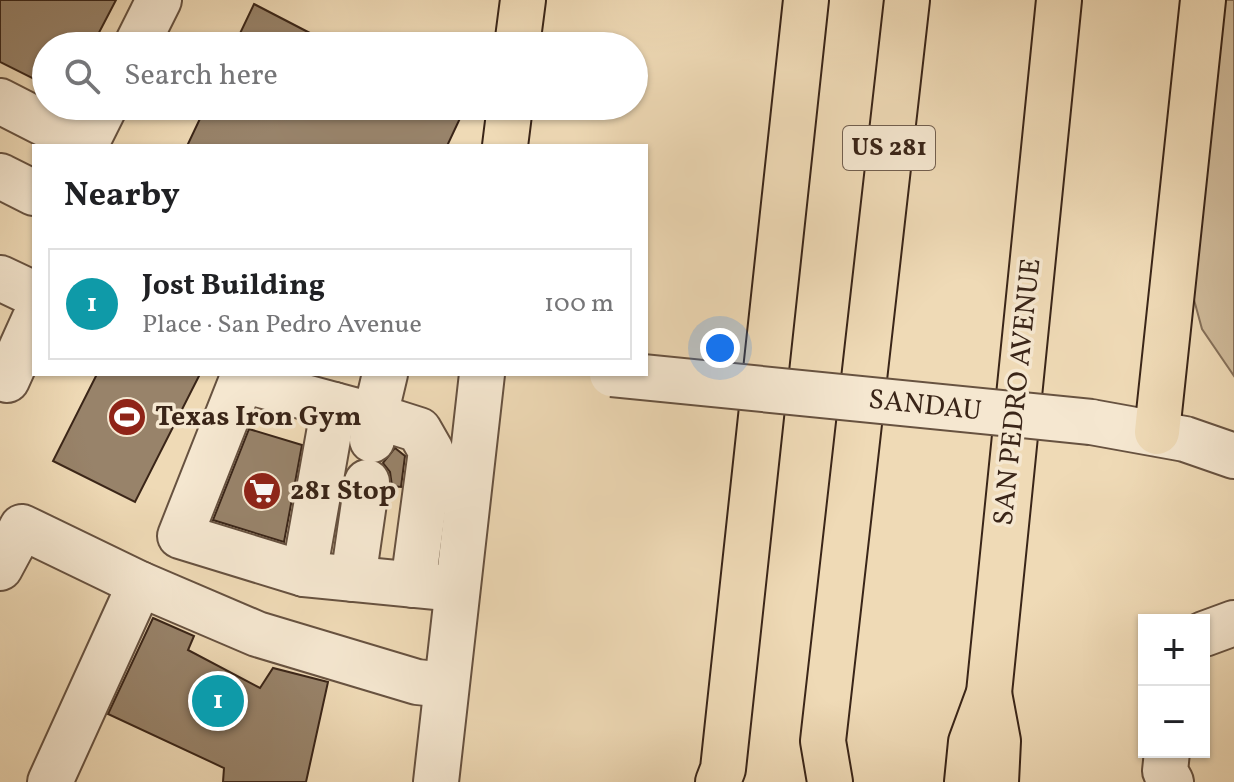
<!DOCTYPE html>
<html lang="en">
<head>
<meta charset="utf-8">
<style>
	:root { --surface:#fff; --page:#f6f6f6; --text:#202124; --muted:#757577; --line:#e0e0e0; --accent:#ea580c }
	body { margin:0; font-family:Vollkorn,serif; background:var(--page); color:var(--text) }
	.controls { position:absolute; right:24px; bottom:24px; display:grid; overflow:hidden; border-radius:0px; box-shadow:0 2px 6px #0004 }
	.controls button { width:72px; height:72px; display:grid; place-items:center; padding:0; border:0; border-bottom:2px solid var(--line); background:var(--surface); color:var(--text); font:40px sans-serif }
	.you { position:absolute; left:720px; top:348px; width:28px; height:28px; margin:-20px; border:6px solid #fff; border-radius:50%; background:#1a73e8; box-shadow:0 0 0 12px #1a73e833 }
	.badge { display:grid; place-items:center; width:52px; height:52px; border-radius:50%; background:var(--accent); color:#fff; font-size:26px; font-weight:700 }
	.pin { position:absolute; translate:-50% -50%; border:4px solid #fff; box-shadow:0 2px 8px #0006 }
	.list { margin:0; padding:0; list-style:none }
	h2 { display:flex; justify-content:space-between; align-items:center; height:104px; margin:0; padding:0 32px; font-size:34px }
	h2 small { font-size:26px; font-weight:400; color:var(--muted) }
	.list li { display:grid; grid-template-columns:52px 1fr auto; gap:24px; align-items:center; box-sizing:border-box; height:112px; margin:0 16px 16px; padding:0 16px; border:2px solid var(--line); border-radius:0px }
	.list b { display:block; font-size:30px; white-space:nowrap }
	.list p { margin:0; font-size:26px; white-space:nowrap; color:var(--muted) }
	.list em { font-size:26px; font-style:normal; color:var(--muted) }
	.icon { flex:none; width:44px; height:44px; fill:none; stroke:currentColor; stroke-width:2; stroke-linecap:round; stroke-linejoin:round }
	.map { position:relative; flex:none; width:1234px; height:782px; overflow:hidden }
	.search { position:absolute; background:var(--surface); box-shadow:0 2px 6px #0004; left:32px; top:32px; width:616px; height:88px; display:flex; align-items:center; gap:20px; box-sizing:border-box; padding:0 28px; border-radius:44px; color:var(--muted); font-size:30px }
	.panel { position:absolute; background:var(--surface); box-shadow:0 2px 6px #0004; left:32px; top:144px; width:616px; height:232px; border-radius:0px }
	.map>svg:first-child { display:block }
	.green { fill:#d0bb9b; stroke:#85705a; stroke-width:2 }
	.building { fill:#98836a; stroke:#3a2518; stroke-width:2 }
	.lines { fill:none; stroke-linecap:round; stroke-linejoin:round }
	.minor-casing { stroke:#675240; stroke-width:48 }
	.major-casing { stroke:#3a2518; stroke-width:48 }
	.highway-casing { stroke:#3a2518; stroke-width:48 }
	.minor { stroke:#f5e7d0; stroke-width:44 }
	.major { stroke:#efdab6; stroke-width:44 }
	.highway { stroke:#efdab6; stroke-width:44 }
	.minor-bridge-casing { stroke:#675240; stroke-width:48; stroke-linecap:butt }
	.minor-bridge { stroke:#f5e7d0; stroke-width:44 }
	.labels { text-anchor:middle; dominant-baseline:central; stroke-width:7; stroke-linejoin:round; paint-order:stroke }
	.shield { fill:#f5e7d0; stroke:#725f4f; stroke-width:2 }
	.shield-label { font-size:26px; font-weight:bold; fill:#3a2518 }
	.street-label { font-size:28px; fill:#3a2518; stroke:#f5e7d0 }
	.poi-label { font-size:28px; font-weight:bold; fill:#3a2518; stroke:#f5e7d0; text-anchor:start }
</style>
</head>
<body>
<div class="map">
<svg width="1234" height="782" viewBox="0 0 1234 782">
	<rect width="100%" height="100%" fill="#efdab6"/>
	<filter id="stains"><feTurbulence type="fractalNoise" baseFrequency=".0025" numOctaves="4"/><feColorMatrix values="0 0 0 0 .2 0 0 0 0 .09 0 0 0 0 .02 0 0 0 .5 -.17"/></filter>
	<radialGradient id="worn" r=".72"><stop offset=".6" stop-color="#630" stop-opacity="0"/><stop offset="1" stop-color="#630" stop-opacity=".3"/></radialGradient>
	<path class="green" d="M1214,0H1234V376L1202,329L1193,296Z"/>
	<g class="building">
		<path d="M0,0H116L92,46H46V85L0,62Z"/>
		<path d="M254,4L335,46H234Z"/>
		<path d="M206,106H451L463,112L447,146H187Z"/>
		<path d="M97,374H200L135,502L53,461Z"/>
		<path d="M249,429L302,445L284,542L213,520Z"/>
		<path d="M395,448L405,456L401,487L392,486L390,472L383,463Z"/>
		<path d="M153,618L194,636L188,650L260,688L273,668L328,682L306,782H223L224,768L108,714Z"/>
	</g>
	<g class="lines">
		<defs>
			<g id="minor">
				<path d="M136,46L159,0"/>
				<path d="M0,101L86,145"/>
				<path d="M85,146L105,106"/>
				<path d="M0,176L34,193"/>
				<path d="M0,278L34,294"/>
				<path d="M244,374L180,536L304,574L457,589"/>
				<path d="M7,380L34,320"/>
				<path d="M242,380L375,416L385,374"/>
				<path d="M1091,422L1185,439L1234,456"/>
				<path d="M372,440L375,416L419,430L431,451L413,585"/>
				<path d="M0,568L22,527L140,584L50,782"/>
				<path d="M304,574L334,405"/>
				<path d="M353,579L367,482"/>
				<path d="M140,584L257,634L417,682L446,685"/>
				<path d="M1204,634L1234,623"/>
				<path d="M1167,752L1165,771L1171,782"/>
				<path d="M436,782L482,374"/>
			</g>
			<g id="major">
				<path d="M517,46L523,0"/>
				<path d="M505,146L510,106"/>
				<path d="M1157,432L1203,0"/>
				<path d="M967,782L971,742L989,693L1059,0"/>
			</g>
			<g id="highway">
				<path d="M989,693L998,741L996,782"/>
				<path d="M718,782L723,769L806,0"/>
				<path d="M830,782L823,741L907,0"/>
			</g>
		</defs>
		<use href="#minor" class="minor-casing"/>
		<use href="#major" class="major-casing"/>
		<use href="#highway" class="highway-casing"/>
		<use href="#minor" class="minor"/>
		<use href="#major" class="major"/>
		<use href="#highway" class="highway"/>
		<defs>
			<path id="minor-bridge" d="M612,374L1091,422"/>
		</defs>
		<use href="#minor-bridge" class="minor-bridge-casing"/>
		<use href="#minor-bridge" class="minor-bridge"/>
	</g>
	<defs>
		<symbol id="stadium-disc" viewBox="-11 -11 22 22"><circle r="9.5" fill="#8f2418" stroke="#f5e7d0"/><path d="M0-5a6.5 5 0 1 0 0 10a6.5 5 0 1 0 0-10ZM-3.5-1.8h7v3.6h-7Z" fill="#fff"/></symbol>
		<symbol id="supermarket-disc" viewBox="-11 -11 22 22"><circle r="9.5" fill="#8f2418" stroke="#f5e7d0"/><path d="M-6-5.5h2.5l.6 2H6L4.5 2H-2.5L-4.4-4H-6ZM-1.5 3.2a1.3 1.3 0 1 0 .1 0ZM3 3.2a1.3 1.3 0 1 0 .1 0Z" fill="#fff"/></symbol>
	</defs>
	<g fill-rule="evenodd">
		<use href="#stadium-disc" x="105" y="395" width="44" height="44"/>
		<use href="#supermarket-disc" x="240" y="469" width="44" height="44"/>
	</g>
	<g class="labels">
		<rect class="shield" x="843" y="126" width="92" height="44" rx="6"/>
		<g class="shield-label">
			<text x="889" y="148">US 281</text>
		</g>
		<g class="street-label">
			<text transform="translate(1018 392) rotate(-84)">SAN PEDRO AVENUE</text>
			<text transform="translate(925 406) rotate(6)">SANDAU</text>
		</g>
		<g class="poi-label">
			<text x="155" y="417">Texas Iron Gym</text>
			<text x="290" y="491">281 Stop</text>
		</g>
	</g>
	<rect width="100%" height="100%" filter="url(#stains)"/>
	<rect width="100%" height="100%" fill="url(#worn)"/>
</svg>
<div class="controls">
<button>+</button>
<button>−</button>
</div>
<div class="you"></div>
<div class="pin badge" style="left:218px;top:701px;background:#0f9aa8">1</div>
<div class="search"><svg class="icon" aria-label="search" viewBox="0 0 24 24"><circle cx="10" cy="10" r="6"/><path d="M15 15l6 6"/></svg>Search here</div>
<section class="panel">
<h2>Nearby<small></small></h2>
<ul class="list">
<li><span class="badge" style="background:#0f9aa8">1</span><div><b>Jost Building</b><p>Place · San Pedro Avenue</p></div><em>100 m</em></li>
</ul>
</section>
</div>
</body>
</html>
